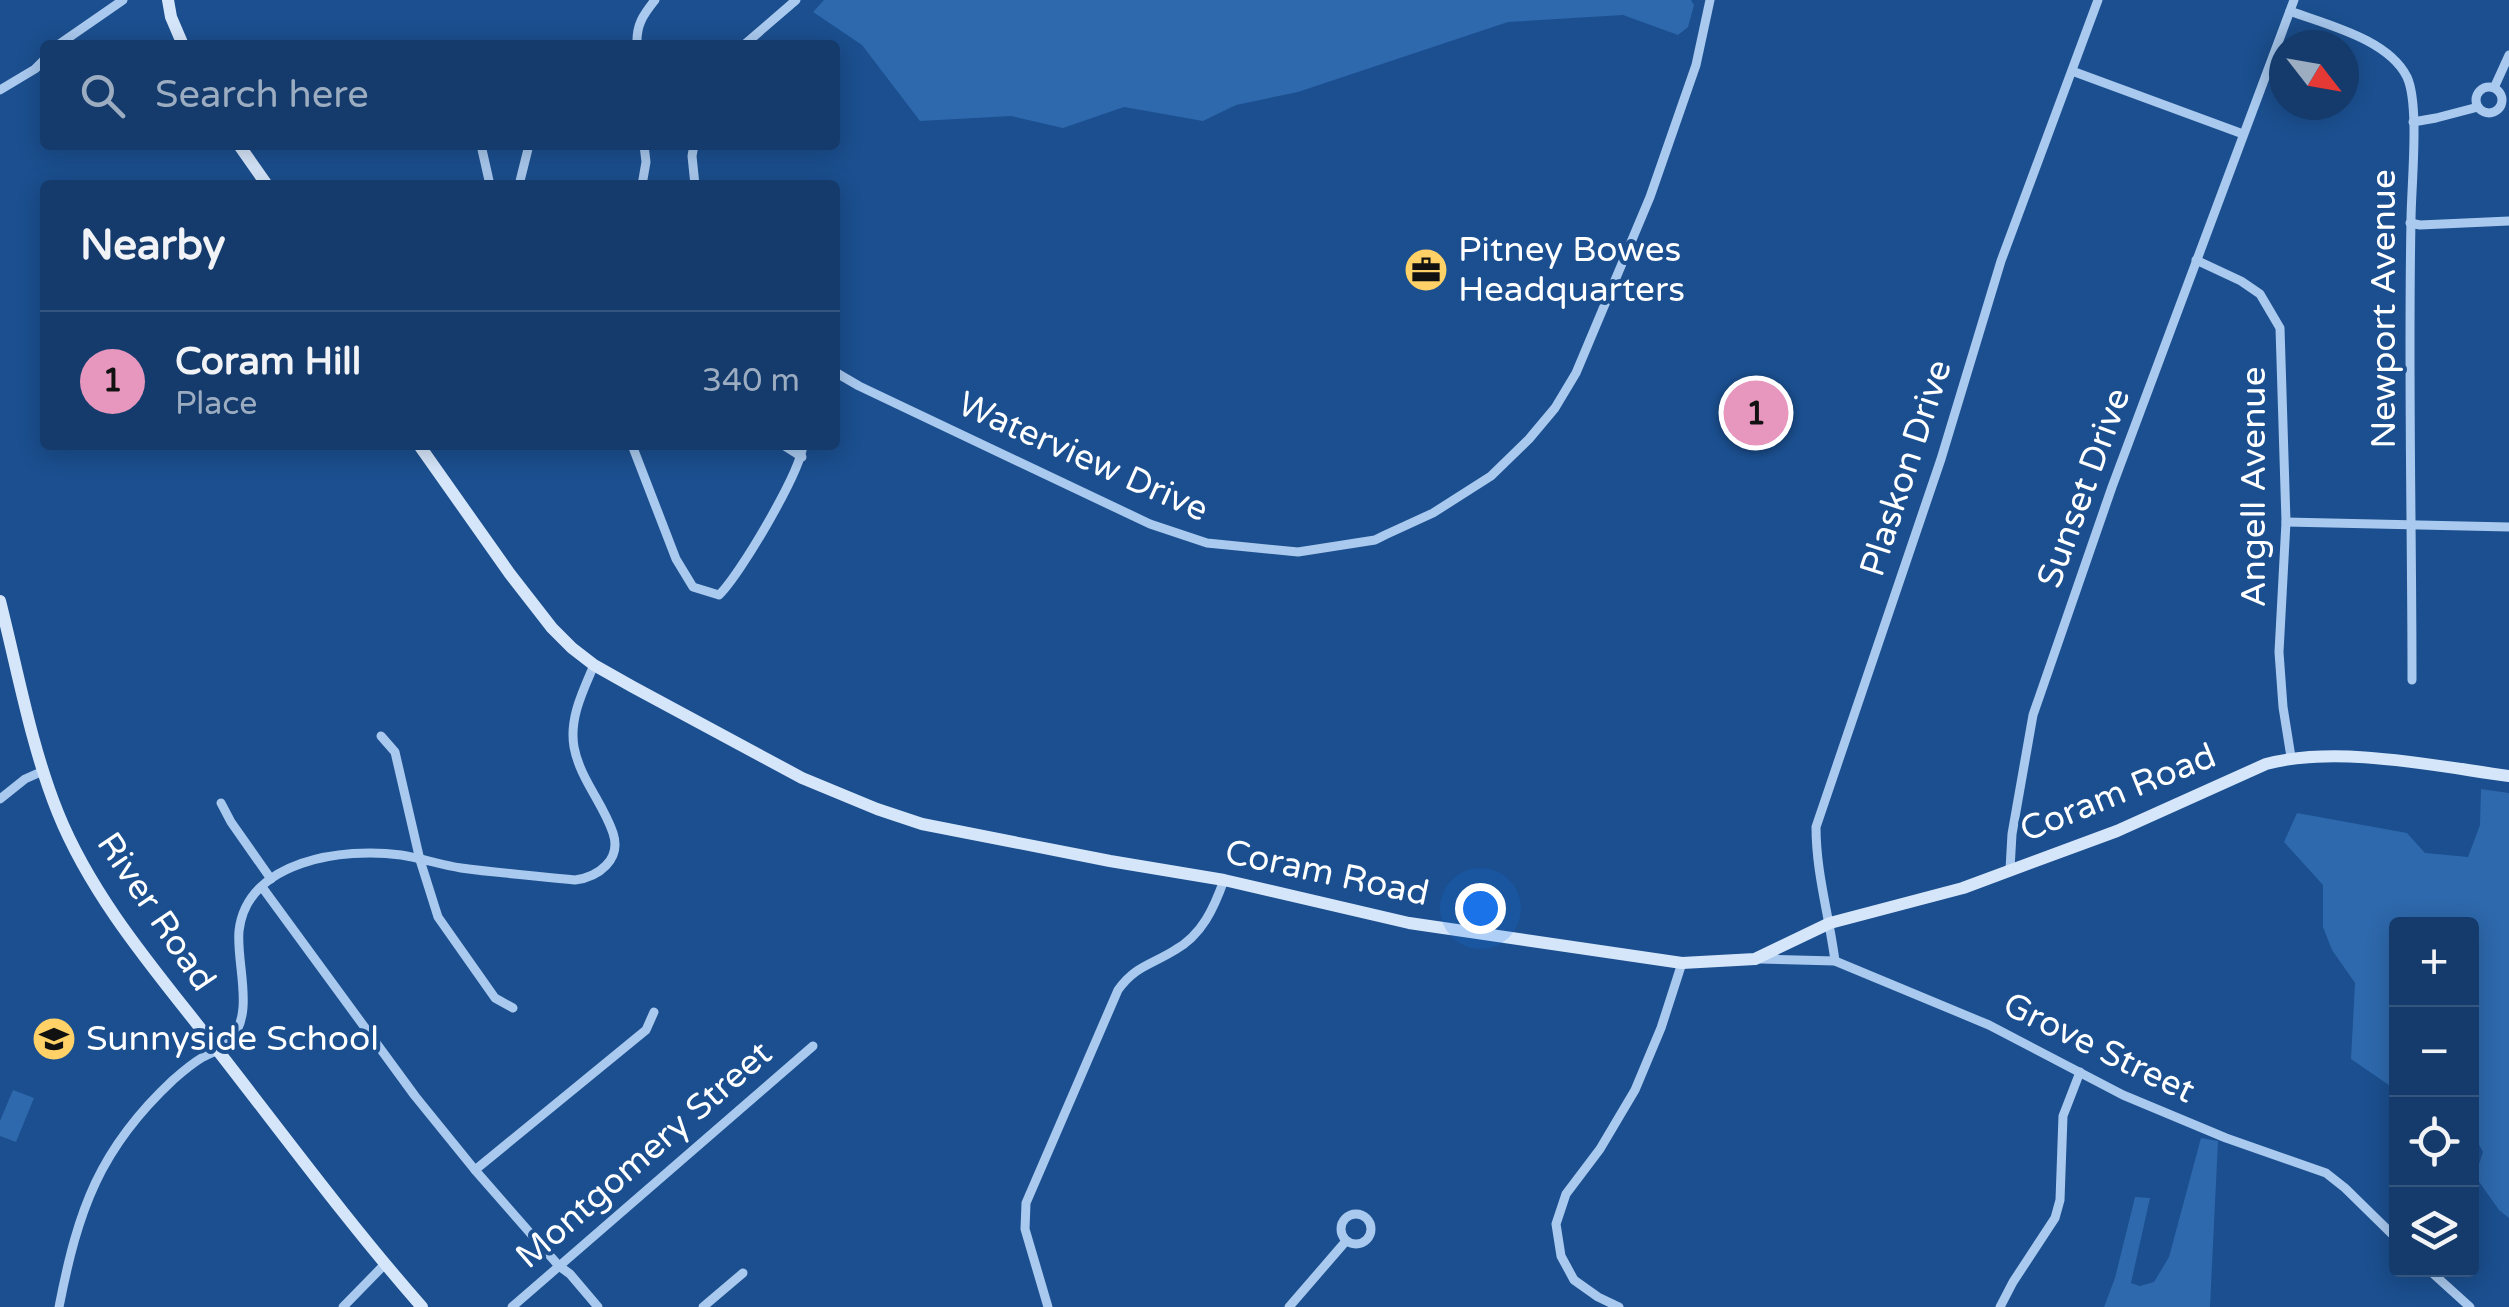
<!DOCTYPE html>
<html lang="en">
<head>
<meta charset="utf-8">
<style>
	:root { --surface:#143b6b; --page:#214673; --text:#f1f3f6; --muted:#9dadc1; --line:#33557e; --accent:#e797bd }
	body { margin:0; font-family:"Varela Round",sans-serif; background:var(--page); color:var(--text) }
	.controls { position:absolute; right:30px; bottom:30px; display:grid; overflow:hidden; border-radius:10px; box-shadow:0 5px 25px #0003 }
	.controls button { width:90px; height:90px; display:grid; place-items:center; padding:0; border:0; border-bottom:2px solid var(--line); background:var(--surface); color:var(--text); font:50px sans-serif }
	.compass { position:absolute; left:2269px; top:30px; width:90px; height:90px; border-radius:50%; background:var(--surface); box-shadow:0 5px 25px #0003; rotate:121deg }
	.you { position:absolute; left:1480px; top:908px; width:35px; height:35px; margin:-25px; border:8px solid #fff; border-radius:50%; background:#1a73e8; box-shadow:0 0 0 15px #1a73e833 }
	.badge { display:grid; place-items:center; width:65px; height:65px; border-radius:50%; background:var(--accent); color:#111; font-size:32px; font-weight:700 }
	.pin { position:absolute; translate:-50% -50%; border:5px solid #fff; box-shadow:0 2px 10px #0006 }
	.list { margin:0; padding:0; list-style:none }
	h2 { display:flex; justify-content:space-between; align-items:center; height:130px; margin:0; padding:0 40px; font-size:42px }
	h2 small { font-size:32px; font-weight:400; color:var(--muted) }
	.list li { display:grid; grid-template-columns:65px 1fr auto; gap:30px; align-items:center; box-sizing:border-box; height:140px; padding:0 40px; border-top:2px solid var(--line) }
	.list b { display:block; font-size:38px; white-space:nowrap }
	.list p { margin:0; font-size:32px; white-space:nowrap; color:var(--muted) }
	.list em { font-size:32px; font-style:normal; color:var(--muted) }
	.icon { flex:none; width:55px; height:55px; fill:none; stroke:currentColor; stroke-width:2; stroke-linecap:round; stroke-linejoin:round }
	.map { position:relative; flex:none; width:2509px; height:1307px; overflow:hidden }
	.search { position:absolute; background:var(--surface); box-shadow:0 5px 25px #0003; left:40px; top:40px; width:800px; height:110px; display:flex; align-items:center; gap:25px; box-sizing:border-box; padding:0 35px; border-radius:10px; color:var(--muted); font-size:38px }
	.panel { position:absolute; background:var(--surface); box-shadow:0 5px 25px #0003; left:40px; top:180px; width:800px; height:270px; border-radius:10px }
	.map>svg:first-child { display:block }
	.green { fill:#2e69ad }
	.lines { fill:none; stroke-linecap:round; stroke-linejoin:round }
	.street { stroke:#a9c9ee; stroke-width:9 }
	.secondary { stroke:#d6e6fa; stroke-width:12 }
	.labels { text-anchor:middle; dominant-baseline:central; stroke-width:8; stroke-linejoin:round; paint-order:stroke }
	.poi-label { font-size:35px; fill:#fff; stroke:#1b4f8f; text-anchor:start }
	.street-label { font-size:35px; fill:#fff; stroke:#1b4f8f }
</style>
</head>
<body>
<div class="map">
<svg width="2509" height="1307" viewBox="0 0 2509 1307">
	<rect width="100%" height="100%" fill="#1b4f8f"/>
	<g class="green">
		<path d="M824,0H1691L1694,5L1688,27L1678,35L1623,15L1508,22L1298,92L1236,105L1203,121L1124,107L1063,128L1011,116L920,121L862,45L813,12Z"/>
		<path d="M2481,789L2509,793V1218L2499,1210L2475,1176L2483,1152L2475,1137L2472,1135V924H2396V1090L2351,1059L2355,983L2332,950L2323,927V885L2284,842L2297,813L2407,833L2425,853L2468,857L2480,825Z"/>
		<path d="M13,1090L34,1098L16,1142L0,1136V1121Z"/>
		<path d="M2201,1138L2218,1141L2210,1307H2104L2115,1278L2135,1197L2150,1198L2131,1283L2140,1286L2154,1282L2169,1257Z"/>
	</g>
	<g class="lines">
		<g class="street">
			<path d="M2290,11C2327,25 2388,39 2407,77C2420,105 2411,187 2411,221C2408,374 2412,527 2412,680"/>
			<path d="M58,45L123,0"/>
			<path d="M637,45C636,25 643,15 655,0"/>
			<path d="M744,45L796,0"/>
			<path d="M2072,71L2243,134"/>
			<circle cx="2489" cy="100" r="13"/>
			<path d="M2494,88L2509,55"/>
			<path d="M0,90L35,69L45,59"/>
			<path d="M2413,122L2436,118L2478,107"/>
			<path d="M481,145L490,185"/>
			<path d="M694,145L692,156L695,185"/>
			<path d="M519,185L528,149L527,145"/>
			<path d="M642,185L646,162L644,145"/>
			<path d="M2410,223L2420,225L2509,221"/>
			<path d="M2196,260L2241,281L2260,294L2280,328L2286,522L2279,652L2283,707L2291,757"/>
			<path d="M835,372L859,386L1150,524L1207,543L1298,552L1375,540L1385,535L1433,513L1491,476L1529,439L1555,408L1576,373L1650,197L1696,65L1710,0"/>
			<path d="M632,445L676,559L693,587L719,595C740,575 800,473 803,445"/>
			<path d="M783,445L802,457"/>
			<path d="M2286,522L2509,527"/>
			<path d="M381,736L395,752L420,860L438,917L495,998L513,1008"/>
			<path d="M0,799L25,779L43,771"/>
			<path d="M221,803L231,822L271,879"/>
			<path d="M2010,869L2012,834L2033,715L2112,487L2294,0"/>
			<path d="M262,887L415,1096L475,1170L559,1266L570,1274L598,1307"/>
			<path d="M1759,959L1835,961L1989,1025L2123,1095L2226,1138L2326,1173L2345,1188L2396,1238"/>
			<path d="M1835,961C1829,915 1816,873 1816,827L1941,459L2001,261L2098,0"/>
			<path d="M475,1170L646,1030L654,1012"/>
			<circle cx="1356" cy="1229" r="15"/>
			<path d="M2429,1270L2470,1307"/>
			<path d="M59,1307C78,1210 99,1149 173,1080C182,1072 193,1063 203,1057C212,1052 222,1050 229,1042C256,1014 236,965 239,931C247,860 344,847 401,855C421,858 441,865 461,868C498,873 537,876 575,880C598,877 622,860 613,833C603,803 580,779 574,747C569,718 583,691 594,665"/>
			<path d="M343,1307L385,1264"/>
			<path d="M512,1307L813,1046"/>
			<path d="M703,1307L743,1273"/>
			<path d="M1048,1307L1025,1229L1026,1203L1118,990C1135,966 1151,965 1175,950C1202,935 1214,908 1224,880"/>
			<path d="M1289,1307L1346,1241"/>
			<path d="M1619,1307L1598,1297L1574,1280L1561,1256L1556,1224L1566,1194L1600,1149L1635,1090L1661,1028L1682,963"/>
			<path d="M2000,1307L2013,1282L2055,1218L2060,1200L2063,1116L2080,1072"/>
		</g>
		<g class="secondary">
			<path d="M168,0L171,17L183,45"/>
			<path d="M239,145L267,185"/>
			<path d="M419,445L510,574L552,628L572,648L594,665L633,687L802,778L877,809L922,824L1110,861L1224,880L1409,923L1682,963L1755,959L1830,923L1963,888L2117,831L2266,764C2337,745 2435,766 2509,776"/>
			<path d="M0,601C18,672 31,746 58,813C94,902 161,977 219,1052C286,1138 350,1225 422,1307"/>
		</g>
	</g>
	<defs>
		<symbol id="office-disc" viewBox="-11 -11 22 22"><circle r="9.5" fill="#ffd166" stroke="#1b4f8f"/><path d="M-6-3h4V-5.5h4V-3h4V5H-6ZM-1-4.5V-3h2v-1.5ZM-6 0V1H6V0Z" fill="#111"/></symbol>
		<symbol id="school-disc" viewBox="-11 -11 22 22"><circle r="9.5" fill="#ffd166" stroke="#1b4f8f"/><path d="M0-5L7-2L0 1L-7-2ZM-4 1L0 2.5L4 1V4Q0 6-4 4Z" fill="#111"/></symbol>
	</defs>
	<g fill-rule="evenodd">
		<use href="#office-disc" x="1401" y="245" width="50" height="50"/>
		<use href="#school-disc" x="29" y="1014" width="50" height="50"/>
	</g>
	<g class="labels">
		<g class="poi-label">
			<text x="1458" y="250">Pitney Bowes<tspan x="1458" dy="40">Headquarters</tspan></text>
			<text x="86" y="1039">Sunnyside School</text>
		</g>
		<g class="street-label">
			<text transform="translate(2384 309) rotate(-90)">Newport Avenue</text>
			<text transform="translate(1083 457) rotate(24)">Waterview Drive</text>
			<text transform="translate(1906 468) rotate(-72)">Plaskon Drive</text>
			<text transform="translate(2254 487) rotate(-90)">Angell Avenue</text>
			<text transform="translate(2084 488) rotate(-70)">Sunset Drive</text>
			<text transform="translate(2118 793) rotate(-22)">Coram Road</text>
			<text transform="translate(1327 873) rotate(12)">Coram Road</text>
			<text transform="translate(156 912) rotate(56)">River Road</text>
			<text transform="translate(2099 1048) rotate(26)">Grove Street</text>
			<text transform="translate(644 1155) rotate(-41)">Montgomery Street</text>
		</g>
	</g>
</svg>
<div class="controls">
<button>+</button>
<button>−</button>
<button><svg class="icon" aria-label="locate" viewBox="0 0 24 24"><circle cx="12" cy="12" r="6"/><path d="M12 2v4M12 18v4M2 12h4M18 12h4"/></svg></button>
<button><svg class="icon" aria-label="layers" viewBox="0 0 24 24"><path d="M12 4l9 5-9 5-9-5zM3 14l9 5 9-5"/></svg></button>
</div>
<svg class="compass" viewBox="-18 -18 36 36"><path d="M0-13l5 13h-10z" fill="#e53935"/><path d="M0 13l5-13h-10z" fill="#9dadc1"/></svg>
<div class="you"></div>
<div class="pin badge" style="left:1756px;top:413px">1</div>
<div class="search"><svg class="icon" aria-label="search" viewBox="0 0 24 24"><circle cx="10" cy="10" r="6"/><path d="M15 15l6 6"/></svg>Search here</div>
<section class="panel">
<h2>Nearby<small></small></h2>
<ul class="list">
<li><span class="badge">1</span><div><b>Coram Hill</b><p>Place</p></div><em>340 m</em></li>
</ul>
</section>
</div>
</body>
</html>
